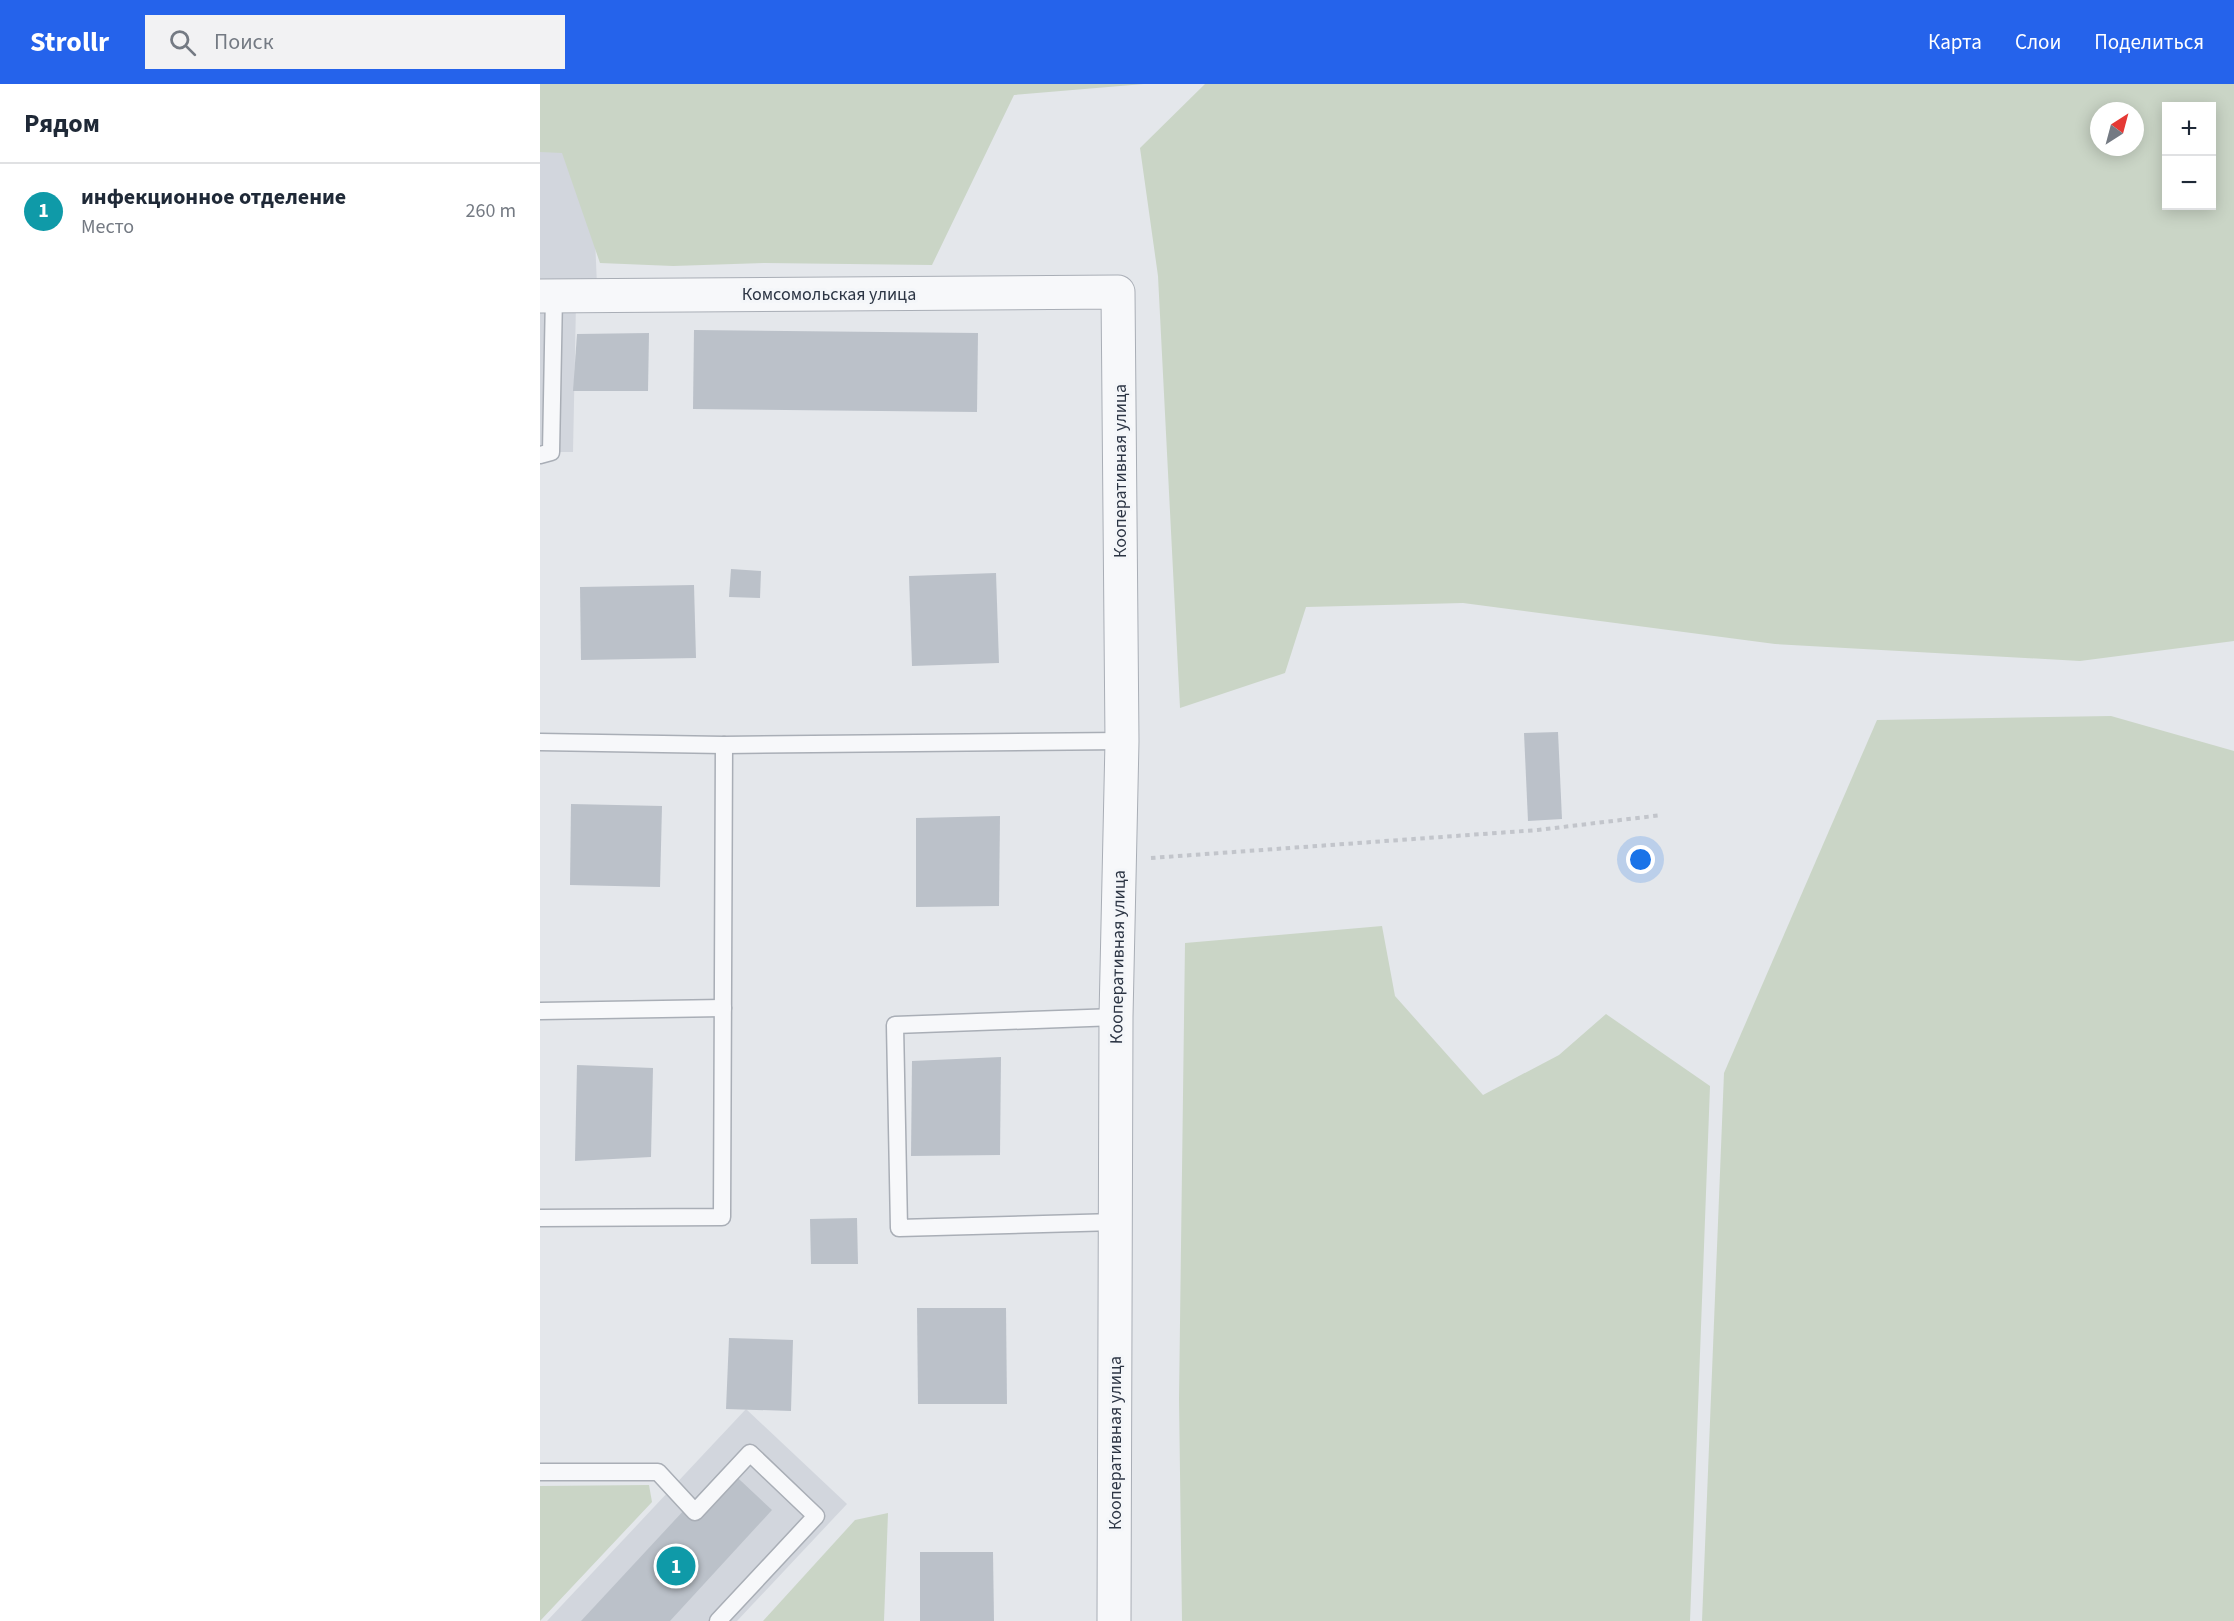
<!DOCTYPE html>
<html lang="ru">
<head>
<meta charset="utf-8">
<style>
	:root { --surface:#fff; --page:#f2f2f3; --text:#1f2937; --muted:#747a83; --line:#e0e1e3; --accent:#2563eb }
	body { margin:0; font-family:"Source Sans 3",sans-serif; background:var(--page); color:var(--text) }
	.controls { position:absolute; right:18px; top:18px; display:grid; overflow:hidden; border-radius:0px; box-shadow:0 3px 15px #0003 }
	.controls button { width:54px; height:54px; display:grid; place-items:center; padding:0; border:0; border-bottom:2px solid var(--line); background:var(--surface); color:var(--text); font:30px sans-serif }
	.compass { position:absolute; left:1550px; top:18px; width:54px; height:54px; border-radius:50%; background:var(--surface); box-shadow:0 3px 15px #0003; rotate:36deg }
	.you { position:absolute; left:1101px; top:776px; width:21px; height:21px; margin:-15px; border:4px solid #fff; border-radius:50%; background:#1a73e8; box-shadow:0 0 0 9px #1a73e833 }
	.badge { display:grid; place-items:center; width:39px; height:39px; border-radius:50%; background:var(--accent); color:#fff; font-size:20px; font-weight:700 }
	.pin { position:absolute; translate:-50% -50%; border:3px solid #fff; box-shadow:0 2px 6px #0006 }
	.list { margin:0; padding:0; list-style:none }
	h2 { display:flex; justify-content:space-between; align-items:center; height:78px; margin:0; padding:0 24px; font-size:26px }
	h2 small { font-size:20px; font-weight:400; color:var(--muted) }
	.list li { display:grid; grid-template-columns:39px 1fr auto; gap:18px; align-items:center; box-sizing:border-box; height:96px; padding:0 24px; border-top:2px solid var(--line) }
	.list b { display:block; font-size:22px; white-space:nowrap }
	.list p { margin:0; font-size:20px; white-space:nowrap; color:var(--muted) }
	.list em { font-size:20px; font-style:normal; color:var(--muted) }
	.icon { flex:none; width:33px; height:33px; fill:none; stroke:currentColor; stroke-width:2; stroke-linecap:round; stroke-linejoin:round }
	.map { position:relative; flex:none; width:1694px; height:1537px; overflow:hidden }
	header { display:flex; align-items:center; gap:36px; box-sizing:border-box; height:84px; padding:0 30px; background:var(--accent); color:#fff }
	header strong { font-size:28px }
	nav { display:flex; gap:33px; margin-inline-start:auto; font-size:21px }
	.search { width:420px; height:54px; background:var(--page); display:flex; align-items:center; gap:15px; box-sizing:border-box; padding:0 21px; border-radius:0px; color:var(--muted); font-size:22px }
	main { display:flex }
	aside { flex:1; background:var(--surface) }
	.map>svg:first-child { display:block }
	.built { fill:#d2d6dd }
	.green { fill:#cad5c6; fill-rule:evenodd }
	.building { fill:#bbc1c9 }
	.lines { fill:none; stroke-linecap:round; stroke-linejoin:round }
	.lane-casing { stroke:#a9aeb6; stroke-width:19 }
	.street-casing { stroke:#a9aeb6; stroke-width:35 }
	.path { stroke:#c2c5cb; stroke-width:4; stroke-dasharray:4.5 4.5; stroke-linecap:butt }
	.lane { stroke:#f7f8fa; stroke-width:16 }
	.street { stroke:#f7f8fa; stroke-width:33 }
	.labels { text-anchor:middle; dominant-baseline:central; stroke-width:6; stroke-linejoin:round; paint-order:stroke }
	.street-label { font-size:18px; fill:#2c3544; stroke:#f4f6f9 }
</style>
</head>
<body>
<header>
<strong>Strollr</strong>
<div class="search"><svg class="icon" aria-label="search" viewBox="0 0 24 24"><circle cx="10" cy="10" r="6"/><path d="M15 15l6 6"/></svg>Поиск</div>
<nav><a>Карта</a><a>Слои</a><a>Поделиться</a></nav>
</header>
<main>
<aside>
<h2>Рядом<small></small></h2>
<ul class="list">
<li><span class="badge" style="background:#0f9aa8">1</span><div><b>инфекционное отделение</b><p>Место</p></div><em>260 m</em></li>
</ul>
</aside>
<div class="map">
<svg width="1694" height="1537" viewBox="0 0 1694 1537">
	<rect width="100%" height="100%" fill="#e4e7eb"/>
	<g class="built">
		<path d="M0,0L54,130L57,202L0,204Z"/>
		<path d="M0,219H36L33,368H0Z"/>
		<path d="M206,1325L307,1420L197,1537H7Z"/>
	</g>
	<g class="green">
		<path d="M0,0H604L474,11L392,181L225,179L133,182L60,179L22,69L0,68Z"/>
		<path d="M665,0H1694V557L1540,577L1235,560L923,519L766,523L745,589L640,624L618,192L600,64ZM1626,22H1672V122H1626ZM1559,27H1595V63H1559Z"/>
		<path d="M1571,632L1694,667V1537H1162L1184,989L1337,636Z"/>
		<path d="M842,842L855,912L943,1011L1019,971L1066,930L1170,1002L1150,1537H642L639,1315L645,859Z"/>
		<path d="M109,1401L112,1418L0,1537V1402Z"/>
		<path d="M348,1429L344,1537H223L315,1436Z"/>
	</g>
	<g class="building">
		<path d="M154,246L438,249L437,328L153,325Z"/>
		<path d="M109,249L108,307H33L37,250Z"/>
		<path d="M191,485L221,487L220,514L189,513Z"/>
		<path d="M456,489L459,579L372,582L369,492Z"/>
		<path d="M154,501L156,574L41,576L40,503Z"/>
		<path d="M1018,648L1022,735L988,737L984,649Z"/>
		<path d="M31,720L122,722L120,803L30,801Z"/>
		<path d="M460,732L459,822L376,823V734Z"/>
		<path d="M461,973L460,1071L371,1072L372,977Z"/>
		<path d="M37,981L113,984L111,1073L35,1077Z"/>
		<path d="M317,1134L318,1180H271L270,1135Z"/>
		<path d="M377,1224H466L467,1320H378Z"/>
		<path d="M189,1254L253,1256L251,1327L186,1325Z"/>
		<path d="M185,1382L232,1426L130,1537H41Z"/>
		<path d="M380,1468H453L454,1537H380Z"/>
	</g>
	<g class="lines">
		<defs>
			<g id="lane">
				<path d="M0,371L11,368L14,211"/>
				<path d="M0,658L184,661L582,657"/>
				<path d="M0,927L183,924"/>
				<path d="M0,1134L182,1133L184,661"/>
				<path d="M576,1138L359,1144L355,941L576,933"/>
				<path d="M0,1388H118L155,1428L210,1369L276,1432L178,1537"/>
			</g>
			<path id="street" d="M0,212L578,208L582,657L576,933L574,1537"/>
		</defs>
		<use href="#lane" class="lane-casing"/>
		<use href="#street" class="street-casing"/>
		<path class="path" d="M611,774L998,746L1122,731"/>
		<use href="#lane" class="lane"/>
		<use href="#street" class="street"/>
	</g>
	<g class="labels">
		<g class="street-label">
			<text x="289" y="210">Комсомольская улица</text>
			<text transform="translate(580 387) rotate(-90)">Кооперативная улица</text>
			<text transform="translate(578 873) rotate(-89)">Кооперативная улица</text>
			<text transform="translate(575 1359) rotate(-90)">Кооперативная улица</text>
		</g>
	</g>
</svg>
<div class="controls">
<button>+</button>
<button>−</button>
</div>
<svg class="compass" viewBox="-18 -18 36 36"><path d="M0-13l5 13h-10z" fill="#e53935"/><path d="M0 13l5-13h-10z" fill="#747a83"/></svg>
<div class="you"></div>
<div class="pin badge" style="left:136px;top:1482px;background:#0f9aa8">1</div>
</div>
</main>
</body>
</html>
